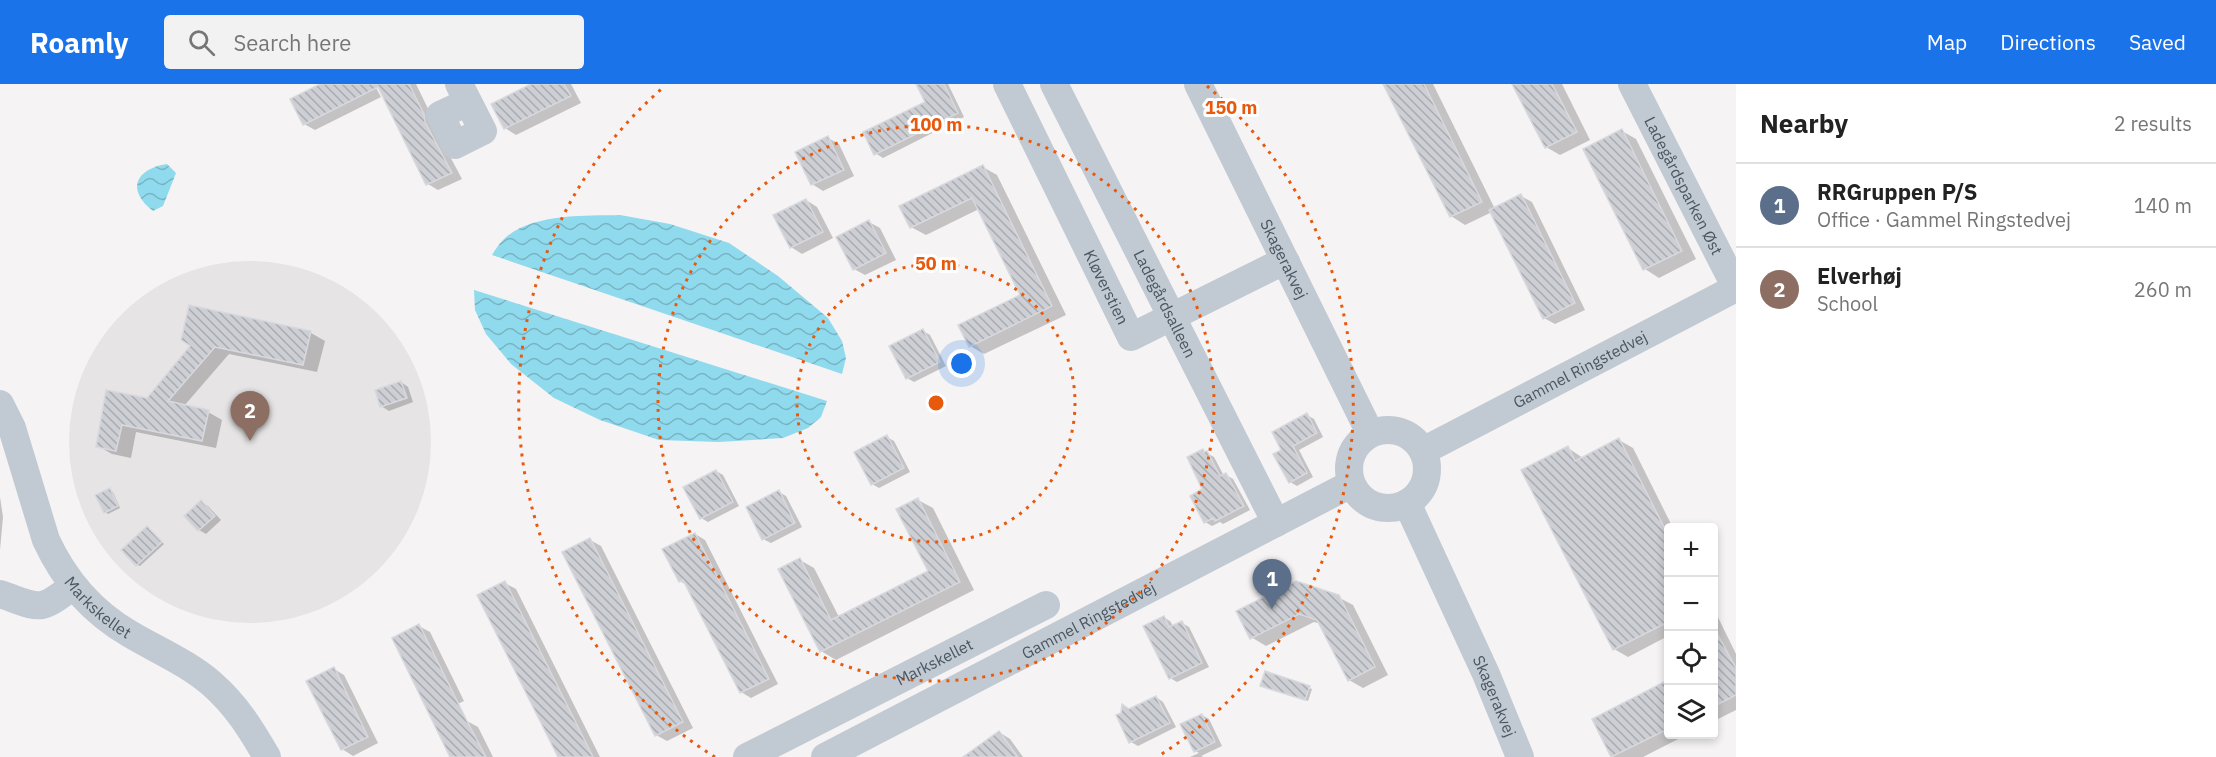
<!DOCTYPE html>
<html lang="en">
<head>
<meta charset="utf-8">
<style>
	:root { --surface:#fff; --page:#f2f2f2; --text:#222; --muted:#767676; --line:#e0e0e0; --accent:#1a73e8 }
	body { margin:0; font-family:"IBM Plex Sans",sans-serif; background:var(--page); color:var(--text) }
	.controls { position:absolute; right:18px; bottom:18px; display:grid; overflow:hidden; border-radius:6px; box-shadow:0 3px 9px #0003 }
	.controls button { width:54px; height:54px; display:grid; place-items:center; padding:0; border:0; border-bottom:2px solid var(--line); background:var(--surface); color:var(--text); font:30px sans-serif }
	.you { position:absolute; left:962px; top:280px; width:21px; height:21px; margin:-15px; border:4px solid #fff; border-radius:50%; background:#1a73e8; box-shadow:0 0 0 9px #1a73e833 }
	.badge { display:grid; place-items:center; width:39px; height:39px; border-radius:50%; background:var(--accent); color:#fff; font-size:20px; font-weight:700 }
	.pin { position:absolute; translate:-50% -50px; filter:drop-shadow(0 2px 3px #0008) }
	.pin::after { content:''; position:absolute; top:32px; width:21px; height:18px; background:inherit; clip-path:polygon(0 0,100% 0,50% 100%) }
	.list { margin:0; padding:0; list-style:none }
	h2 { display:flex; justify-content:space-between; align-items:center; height:78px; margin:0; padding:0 24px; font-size:26px }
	h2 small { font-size:20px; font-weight:400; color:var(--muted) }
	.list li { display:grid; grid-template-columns:39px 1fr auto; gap:18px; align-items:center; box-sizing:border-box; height:84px; padding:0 24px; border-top:2px solid var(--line) }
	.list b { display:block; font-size:22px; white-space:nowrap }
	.list p { margin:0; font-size:20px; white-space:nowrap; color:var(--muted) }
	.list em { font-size:20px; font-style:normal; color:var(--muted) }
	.icon { flex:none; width:33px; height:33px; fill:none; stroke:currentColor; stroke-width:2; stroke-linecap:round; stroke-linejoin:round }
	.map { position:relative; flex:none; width:1736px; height:673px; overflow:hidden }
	header { display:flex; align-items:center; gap:36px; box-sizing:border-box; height:84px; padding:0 30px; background:var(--accent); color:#fff }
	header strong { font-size:28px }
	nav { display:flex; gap:33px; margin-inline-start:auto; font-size:21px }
	.search { width:420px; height:54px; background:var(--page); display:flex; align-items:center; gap:15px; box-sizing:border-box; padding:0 21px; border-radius:6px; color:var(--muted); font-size:22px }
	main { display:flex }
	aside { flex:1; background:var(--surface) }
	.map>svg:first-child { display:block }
	.education { fill:#e6e4e5 }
	.water { fill:url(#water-waves) }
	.shadow { fill:#0003 }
	.building { fill:url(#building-back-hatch); stroke:#d7d9de; stroke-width:1.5 }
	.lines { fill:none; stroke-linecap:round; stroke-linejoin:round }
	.minor { stroke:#c1cad2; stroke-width:28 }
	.ring { fill:none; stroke:#e8590c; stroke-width:3; stroke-dasharray:3 6 }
	.labels { text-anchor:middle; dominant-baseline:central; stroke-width:6; stroke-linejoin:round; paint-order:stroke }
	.street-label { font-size:16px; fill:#4a5661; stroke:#fff }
	.centre { fill:#e8590c; stroke:#fff; stroke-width:3 }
	.ring-label { font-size:18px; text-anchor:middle; font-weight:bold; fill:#e8590c; stroke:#fff; stroke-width:6; stroke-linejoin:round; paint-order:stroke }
</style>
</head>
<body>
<header>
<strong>Roamly</strong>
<div class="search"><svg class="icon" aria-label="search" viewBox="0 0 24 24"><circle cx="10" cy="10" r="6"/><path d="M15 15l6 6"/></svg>Search here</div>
<nav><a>Map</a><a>Directions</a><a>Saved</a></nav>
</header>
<main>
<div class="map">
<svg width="1736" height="673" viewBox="0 0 1736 673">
	<defs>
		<pattern id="water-waves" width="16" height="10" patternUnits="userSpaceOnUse" patternTransform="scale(1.5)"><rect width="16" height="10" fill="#90daee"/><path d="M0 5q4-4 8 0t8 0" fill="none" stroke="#78b4c4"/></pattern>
		<pattern id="building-back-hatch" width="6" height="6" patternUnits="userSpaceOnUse" patternTransform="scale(1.5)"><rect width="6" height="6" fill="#cdcfd5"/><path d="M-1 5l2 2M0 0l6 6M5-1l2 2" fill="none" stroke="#a8abb0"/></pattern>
	</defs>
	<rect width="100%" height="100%" fill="#f5f3f3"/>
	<circle class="education" cx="250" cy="358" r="181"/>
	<g class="water">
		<path d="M167,80L176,89L163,122L153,127C126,106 135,85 167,80Z"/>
		<path d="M620,131L670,140L729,159L778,192L828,234L842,257L846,274L842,290L492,171C495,166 499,160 503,156C530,129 585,132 620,131Z"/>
		<path d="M474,206L827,317L821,333L808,344L783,354L719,358L659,356L600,336L554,314L511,280L486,250L475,226Z"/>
	</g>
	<g class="shadow">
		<path d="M323,0H374L381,13L315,46L304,40Z"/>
		<path d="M379,0H416L434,37L436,46L462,95L438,106L428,100Z"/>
		<path d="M534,0H571L581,19L516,51L505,44Z"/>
		<path d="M917,0H948L964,33L883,74L875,69L927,19Z"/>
		<path d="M1385,0H1433L1495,125L1521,112L1532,118L1585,226L1555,240L1544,234L1492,128L1465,141L1451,132Z"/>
		<path d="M1514,0H1562L1590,56L1560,71L1546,63Z"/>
		<path d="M1622,47L1636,55L1696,175L1659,194L1645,185Z"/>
		<path d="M828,54L839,60L854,92L823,107L812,100Z"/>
		<path d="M983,83L997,91L1066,231L984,270L970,262L1022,212L979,125L926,151L911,143Z"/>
		<path d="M806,116L817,123L833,154L802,170L791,163Z"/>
		<path d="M869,138L880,144L896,176L865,191L854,185Z"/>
		<path d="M190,223L311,249L325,257L317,288L229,270L184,322L208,328L222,336L216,364L136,348L131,374L112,370L98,362L147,315L193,262Z"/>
		<path d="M923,247L930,251L946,282L914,298L907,294Z"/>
		<path d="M401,298L408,303L413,318L389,327L381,322Z"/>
		<path d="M1307,331L1314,335L1323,353L1299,366L1313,393L1297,402L1290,398L1283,366Z"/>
		<path d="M887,353L894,357L910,388L879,404L872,400Z"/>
		<path d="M1619,356L1633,364L1673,444H1668V552L1628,573L1614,565L1568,364L1583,374Z"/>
		<path d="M1203,367L1214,373L1224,392L1226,391L1233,395L1250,426L1223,440L1220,438L1212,442L1205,438Z"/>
		<path d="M716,387L723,391L739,422L708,438L701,434Z"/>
		<path d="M110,406L113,408L120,424L108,430L105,428Z"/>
		<path d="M779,408L786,412L802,443L771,459L763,455Z"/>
		<path d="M0,413L3,433L0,466Z"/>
		<path d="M918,416L933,424L974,506L836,576L821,567L800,476L814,484L839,533L930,488Z"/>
		<path d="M201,418L208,422L221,436L206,450L199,446L186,433Z"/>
		<path d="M147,443L164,460L140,482L137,481Z"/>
		<path d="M695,450L705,456L778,600L751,614L741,608L688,502L680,497Z"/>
		<path d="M590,456L601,462L693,644L667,657L656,651Z"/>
		<path d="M505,499L516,505L600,673H559Z"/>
		<path d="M1338,513L1353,521L1388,591L1363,604L1349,596L1321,540L1314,538L1266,562L1251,553L1238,528Z"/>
		<path d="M1714,525L1736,570V626L1714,637Z"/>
		<path d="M1164,533L1171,538L1173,543L1182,539L1189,543L1209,583L1177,598L1170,594Z"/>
		<path d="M419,542L430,548L464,617L439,629Z"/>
		<path d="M334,585L344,591L378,659L353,672L342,665Z"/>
		<path d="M1668,597V650H1688L1643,673H1613L1594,636Z"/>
		<path d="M1265,603L1309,604L1312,605L1308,617Z"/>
		<path d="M1156,613L1163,618L1176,643L1138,662L1131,658L1130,626Z"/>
		<path d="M1202,631L1209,635L1222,662L1201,672L1204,673H1190L1199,669L1195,667Z"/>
		<path d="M467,637L478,643L493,673H452Z"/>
		<path d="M999,648L1010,655L1023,673H966Z"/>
	</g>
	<g class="building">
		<path d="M320,0H409L424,30L425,38L452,89L426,101L378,3L303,41L290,15Z"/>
		<path d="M531,0H564L571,12L504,45L491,20Z"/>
		<path d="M916,0H944L958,29L874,71L863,48L925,18Z"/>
		<path d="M1383,0H1424L1482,118L1450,133Z"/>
		<path d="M1512,0H1552L1577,48L1545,64Z"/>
		<path d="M1622,45L1682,167L1643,186L1583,65Z"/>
		<path d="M828,52L844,86L811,101L795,68Z"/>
		<path d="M983,81L1052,222L969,263L958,241L1020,211L972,114L910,144L899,122Z"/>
		<path d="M1521,110L1575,219L1543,235L1489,126Z"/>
		<path d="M806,115L823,148L790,164L773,131Z"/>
		<path d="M869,136L886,169L853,186L836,153Z"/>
		<path d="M189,221L311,247L303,281L215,263L168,317L209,326L202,357L122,341L116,367L96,363L106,306L147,314L190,262L181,256Z"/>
		<path d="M923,245L940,278L906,295L889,262Z"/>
		<path d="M401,297L407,314L380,323L375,306Z"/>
		<path d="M1307,329L1317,349L1293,362L1307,389L1289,399L1273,370L1281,366L1272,348Z"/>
		<path d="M887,351L904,384L871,401L854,368Z"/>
		<path d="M1619,354L1668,451V538L1613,566L1521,386L1568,362L1575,377Z"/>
		<path d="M1203,365L1204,368L1207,367L1220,392L1226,389L1244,422L1215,437L1213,434L1204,439L1190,412L1202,405L1187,373Z"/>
		<path d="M716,386L733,418L700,435L683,403Z"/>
		<path d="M110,404L118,422L104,429L95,411Z"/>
		<path d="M779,406L795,439L762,456L746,423Z"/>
		<path d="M918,414L960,498L820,568L778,485L800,474L831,536L928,487L896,425Z"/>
		<path d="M201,416L215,432L198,447L184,432Z"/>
		<path d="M147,442L162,458L136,482L121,466Z"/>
		<path d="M695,449L769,595L740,609L683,496L679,498L662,465Z"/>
		<path d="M590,454L683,638L655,652L562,468Z"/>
		<path d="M505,497L593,673H558L477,511Z"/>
		<path d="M1296,497L1339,511L1375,583L1348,597L1317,536L1299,530L1250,555L1236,527Z"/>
		<path d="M1164,532L1169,543L1182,537L1202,579L1169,595L1143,542Z"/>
		<path d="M419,540L466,635L486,673H450L392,554Z"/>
		<path d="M1713,542L1736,584V611L1713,623Z"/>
		<path d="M334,583L368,653L341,666L306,597Z"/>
		<path d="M1265,587L1310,602L1305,616L1260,602Z"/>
		<path d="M1668,596V645L1611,673L1592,635Z"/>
		<path d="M1156,612L1170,639L1129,659L1116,631L1121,629L1122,620L1129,625Z"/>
		<path d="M1202,630L1215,658L1194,668L1180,640Z"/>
		<path d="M999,647L1018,673H963Z"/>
	</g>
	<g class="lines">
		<g class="minor">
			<path d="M459,0L483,47L455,61L440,31L468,18"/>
			<path id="s1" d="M1007,0L1131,253L1274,182L1286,178"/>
			<path id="s2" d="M1054,0L1276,439"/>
			<path id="s3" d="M1198,0L1370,349"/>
			<path id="s4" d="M1632,0L1736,204"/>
			<path id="s5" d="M0,320L12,344L46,456C64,495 92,528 130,550C157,566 188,579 212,600C236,621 251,645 267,673"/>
			<circle cx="1388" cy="385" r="39"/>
			<path id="s6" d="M1423,367L1736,204"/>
			<path id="s7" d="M1407,419L1486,590L1520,673"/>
			<path d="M0,510C41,524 38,529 73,502"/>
			<path id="s8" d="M747,673L1046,521"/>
			<path id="s9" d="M825,673L1351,400"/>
		</g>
	</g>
	<g class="ring">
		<circle cx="936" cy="319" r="139"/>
		<circle cx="936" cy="319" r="278"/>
		<path d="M715 673A417 417 0 0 1 665 2M1207 2A417 417 0 0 1 1157 673"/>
	</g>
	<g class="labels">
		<g class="street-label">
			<text stroke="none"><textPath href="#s4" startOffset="114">Ladegårdsparken Øst</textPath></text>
			<text stroke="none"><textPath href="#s3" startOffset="195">Skagerakvej</textPath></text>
			<text stroke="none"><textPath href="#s1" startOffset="226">Kløverstien</textPath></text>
			<text stroke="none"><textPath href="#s2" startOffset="246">Ladegårdsalleen</textPath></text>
			<text stroke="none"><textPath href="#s6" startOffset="177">Gammel Ringstedvej</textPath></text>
			<text stroke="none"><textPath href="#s5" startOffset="230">Markskellet</textPath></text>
			<text stroke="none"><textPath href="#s9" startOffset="297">Gammel Ringstedvej</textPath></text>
			<text stroke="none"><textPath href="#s8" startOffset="210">Markskellet</textPath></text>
			<text stroke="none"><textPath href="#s7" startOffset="212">Skagerakvej</textPath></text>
		</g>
	</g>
	<circle cx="936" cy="319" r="9" class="centre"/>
	<g class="ring-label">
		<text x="1231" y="30">150 m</text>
		<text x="936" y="47">100 m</text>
		<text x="936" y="186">50 m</text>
	</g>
</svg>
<div class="controls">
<button>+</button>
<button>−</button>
<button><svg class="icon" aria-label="locate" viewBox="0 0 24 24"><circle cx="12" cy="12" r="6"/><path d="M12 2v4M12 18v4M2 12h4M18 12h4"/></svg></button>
<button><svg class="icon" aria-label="layers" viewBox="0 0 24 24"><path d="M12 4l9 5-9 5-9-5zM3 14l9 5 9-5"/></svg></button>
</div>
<div class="you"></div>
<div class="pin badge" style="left:1272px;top:525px;background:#5c6f8a">1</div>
<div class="pin badge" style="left:250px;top:357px;background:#8d6e63">2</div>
</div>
<aside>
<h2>Nearby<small>2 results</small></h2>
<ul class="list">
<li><span class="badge" style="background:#5c6f8a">1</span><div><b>RRGruppen P/S</b><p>Office · Gammel Ringstedvej</p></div><em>140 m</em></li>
<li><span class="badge" style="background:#8d6e63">2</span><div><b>Elverhøj</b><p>School</p></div><em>260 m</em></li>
</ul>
</aside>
</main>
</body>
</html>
